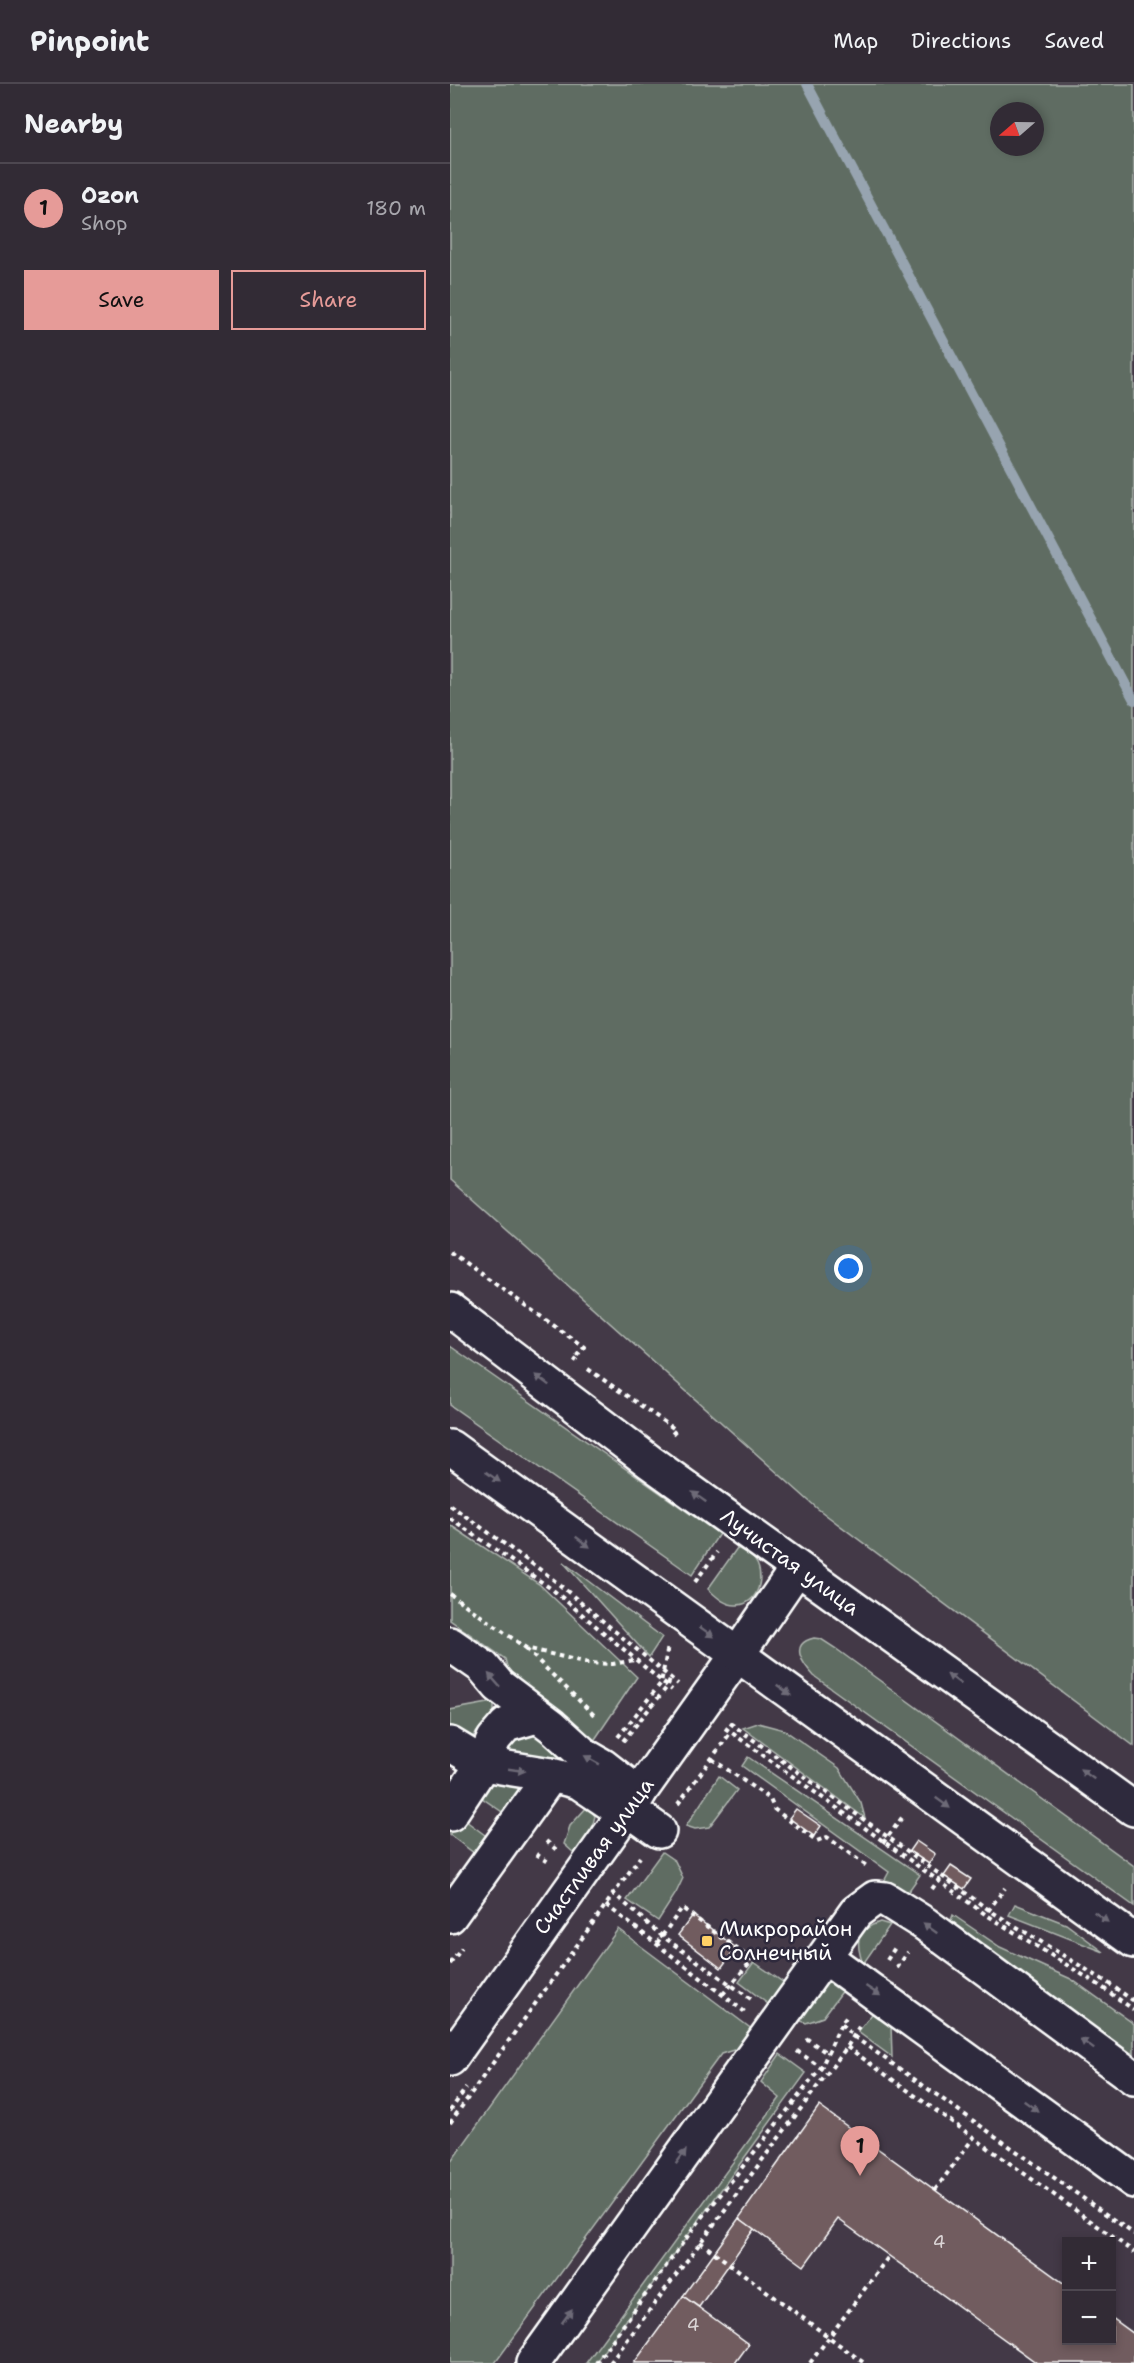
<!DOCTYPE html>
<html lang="en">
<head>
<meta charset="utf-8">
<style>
	:root { --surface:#322b35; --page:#3a333d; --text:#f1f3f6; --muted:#a8a7ad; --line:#4d4750; --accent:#e69b98 }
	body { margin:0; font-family:"Shantell Sans",sans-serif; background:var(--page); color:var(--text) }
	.controls { position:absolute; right:18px; bottom:18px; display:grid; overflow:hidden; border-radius:0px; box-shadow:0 3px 9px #0003 }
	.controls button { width:54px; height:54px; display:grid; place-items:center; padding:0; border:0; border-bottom:2px solid var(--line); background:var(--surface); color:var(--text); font:30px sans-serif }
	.compass { position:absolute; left:540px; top:18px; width:54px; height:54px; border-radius:50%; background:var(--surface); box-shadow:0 3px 9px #0003; rotate:250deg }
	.you { position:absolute; left:399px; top:1185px; width:21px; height:21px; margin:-15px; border:4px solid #fff; border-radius:50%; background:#1a73e8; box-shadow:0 0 0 9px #1a73e833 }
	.badge { display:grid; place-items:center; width:39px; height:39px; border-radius:50%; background:var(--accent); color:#111; font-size:20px; font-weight:700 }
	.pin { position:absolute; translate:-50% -50px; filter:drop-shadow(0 2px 3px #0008) }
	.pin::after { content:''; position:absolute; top:32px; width:21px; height:18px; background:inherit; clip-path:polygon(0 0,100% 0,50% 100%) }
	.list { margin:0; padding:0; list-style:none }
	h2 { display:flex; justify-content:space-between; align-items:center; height:78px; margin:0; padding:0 24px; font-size:26px }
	h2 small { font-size:20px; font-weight:400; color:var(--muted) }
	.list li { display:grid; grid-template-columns:39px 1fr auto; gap:18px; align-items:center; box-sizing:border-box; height:90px; padding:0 24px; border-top:2px solid var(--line) }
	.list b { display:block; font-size:22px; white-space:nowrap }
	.list p { margin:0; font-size:20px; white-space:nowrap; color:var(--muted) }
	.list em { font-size:20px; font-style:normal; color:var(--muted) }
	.actions { display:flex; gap:12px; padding:18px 24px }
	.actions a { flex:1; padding:14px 0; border:2px solid var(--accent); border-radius:0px; text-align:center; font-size:21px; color:var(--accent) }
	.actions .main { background:var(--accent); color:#111 }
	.map { position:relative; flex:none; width:684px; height:2279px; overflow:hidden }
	header { display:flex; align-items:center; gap:36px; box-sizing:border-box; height:84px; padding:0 30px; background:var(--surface); border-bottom:2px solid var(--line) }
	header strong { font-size:28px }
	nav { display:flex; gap:33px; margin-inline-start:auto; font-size:21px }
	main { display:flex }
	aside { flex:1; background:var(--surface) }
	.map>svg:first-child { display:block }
	.green { fill:#5f6c62; stroke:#afb6b0; stroke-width:1.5; fill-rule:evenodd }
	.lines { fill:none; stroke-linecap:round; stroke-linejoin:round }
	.stream { stroke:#97a4b0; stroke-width:10 }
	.building { fill:#715b5f; stroke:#fff; stroke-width:1.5 }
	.minor-casing { stroke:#fff; stroke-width:38 }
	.major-casing { stroke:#fff; stroke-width:38 }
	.path { stroke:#fff; stroke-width:4; stroke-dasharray:4.5 4.5; stroke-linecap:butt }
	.minor { stroke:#2f2a3d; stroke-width:33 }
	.major { stroke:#2f2a3d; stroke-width:33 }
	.oneway { fill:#6d6a77 }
	.poi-dot { fill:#ffd166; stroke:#2f2a3d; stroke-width:2 }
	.labels { text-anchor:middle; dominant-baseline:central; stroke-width:5; stroke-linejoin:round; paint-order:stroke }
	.number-label { font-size:18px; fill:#dcd6d7 }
	.street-label { font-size:21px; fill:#fff; stroke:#2f2a3d }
	.poi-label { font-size:21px; fill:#fff; stroke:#2f2a3d; text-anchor:start }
</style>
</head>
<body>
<header>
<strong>Pinpoint</strong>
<nav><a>Map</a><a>Directions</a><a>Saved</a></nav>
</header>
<main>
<aside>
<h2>Nearby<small></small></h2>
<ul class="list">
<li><span class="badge">1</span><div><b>Ozon</b><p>Shop</p></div><em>180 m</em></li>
</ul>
<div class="actions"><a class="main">Save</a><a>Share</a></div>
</aside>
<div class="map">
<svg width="684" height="2279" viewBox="0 0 684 2279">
	<rect width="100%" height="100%" fill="#433947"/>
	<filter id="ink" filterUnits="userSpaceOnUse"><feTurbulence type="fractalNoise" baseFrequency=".0167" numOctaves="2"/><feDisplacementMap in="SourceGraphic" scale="12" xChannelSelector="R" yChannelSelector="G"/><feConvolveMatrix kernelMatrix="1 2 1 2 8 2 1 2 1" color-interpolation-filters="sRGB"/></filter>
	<g filter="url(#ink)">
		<g class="green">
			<path d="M0,0H684V1662L368,1425L0,1096ZM549,27H585V63H549Z"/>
			<path d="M0,1262L269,1450L242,1491L0,1321Z"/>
			<path d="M0,1441L89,1500L187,1593L139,1664L60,1594L55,1575L0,1536Z"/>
			<path d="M287,1464C292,1467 299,1470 303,1474C317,1489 309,1522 286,1521C274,1521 266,1512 258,1505Z"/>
			<path d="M113,1478L212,1553L199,1573Z"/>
			<path d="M364,1554L371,1555L385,1564L684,1782V1822L364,1592C353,1580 338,1560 364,1554Z"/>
			<path d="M44,1618V1628L19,1657L0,1651V1626Z"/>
			<path d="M308,1639L334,1646L389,1684L411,1719L415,1734L293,1644Z"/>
			<path d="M81,1648L133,1680L59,1673L54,1664L57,1655Z"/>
			<path d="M298,1673L470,1791L453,1815L432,1801L439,1788L292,1682Z"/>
			<path d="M269,1692L287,1706L259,1743L245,1745L236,1742Z"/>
			<path d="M30,1697L82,1700L58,1732L22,1707Z"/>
			<path d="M138,1722L145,1732L140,1752L126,1771L114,1760L120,1742Z"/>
			<path d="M4,1728L43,1757L28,1772L0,1751V1736Z"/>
			<path d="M212,1768L225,1777L233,1794L226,1809L208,1837L177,1816Z"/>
			<path d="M565,1820L616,1840L654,1868L559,1831Z"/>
			<path d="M503,1831L550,1863L621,1895L684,1940V1979L498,1844Z"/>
			<path d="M430,1838L440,1841L413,1880C405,1858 406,1846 430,1838Z"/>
			<path d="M168,1845L307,1949L303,1960L271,1970L45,2279H0V2079Z"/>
			<path d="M304,1878L334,1899L318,1920L289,1898Z"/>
			<path d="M379,1899L394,1905L373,1933L356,1939L344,1934L364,1905Z"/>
			<path d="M425,1926L441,1941L442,1973L408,1948Z"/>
			<path d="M330,1970L356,1989L145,2279H136L330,2014L311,1998Z"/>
		</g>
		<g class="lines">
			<path class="stream" d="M357,0L684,616"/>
		</g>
		<g class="building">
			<path d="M346,1725L371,1742L364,1752L339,1734Z"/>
			<path d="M466,1757L485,1770L479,1780L459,1767Z"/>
			<path d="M501,1782L521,1795L514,1805L494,1792Z"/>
			<path d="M243,1831L286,1864L271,1884L228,1851Z"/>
			<path d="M369,2022L616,2201V2256H662V2234L684,2250V2279H587L388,2135L354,2182L289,2134Z"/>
			<path d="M289,2134L304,2145L249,2223L233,2212Z"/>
			<path d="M233,2212L299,2260L285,2279H184Z"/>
		</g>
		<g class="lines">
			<defs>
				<g id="minor">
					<path d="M0,1560L33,1583L49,1602L102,1642L134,1671L153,1682L189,1710"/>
					<path d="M0,1660L33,1680L101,1691L129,1698L175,1729"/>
					<path d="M178,1725L209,1747"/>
					<path d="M0,1730L33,1680L44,1655L56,1641L87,1632"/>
					<path d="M0,1832L101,1691"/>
					<path d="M375,1873L684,2097"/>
					<path d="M0,1975L288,1570"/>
					<path d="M83,2279L406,1828L425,1814L435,1815L475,1840L684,1994"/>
				</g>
				<g id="major">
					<path d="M0,1226L200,1378L684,1725"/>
					<path d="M0,1363L684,1857"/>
					<path d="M288,1570L347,1484"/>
				</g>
			</defs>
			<use href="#minor" class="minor-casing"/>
			<use href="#major" class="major-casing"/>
			<g class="path">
				<path d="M0,1168L134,1263L124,1275L127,1277"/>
				<path d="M138,1285L226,1346L220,1352"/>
				<path d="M0,1421L99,1492L228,1600"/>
				<path d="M0,1434L103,1506L222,1606"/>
				<path d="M245,1498L267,1468"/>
				<path d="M0,1510L76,1564L138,1579L163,1580L184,1576"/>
				<path d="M76,1565L144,1631"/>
				<path d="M280,1639L539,1826L655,1897L684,1917"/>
				<path d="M275,1644L535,1830L649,1901L684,1926"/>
				<path d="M168,1653L211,1599L218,1562"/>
				<path d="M173,1657L217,1603L221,1594"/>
				<path d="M262,1675L320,1715L324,1725L367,1757L377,1753L418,1783"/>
				<path d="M228,1720L281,1648"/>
				<path d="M96,1757L109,1768"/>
				<path d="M433,1759L454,1731"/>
				<path d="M86,1770L100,1779"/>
				<path d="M482,1805L492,1791"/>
				<path d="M162,1808L212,1852L301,1915"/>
				<path d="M156,1821L295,1928"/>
				<path d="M538,1827L555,1804"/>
				<path d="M207,1859L232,1824L302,1876L273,1910"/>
				<path d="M437,1876L446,1862"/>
				<path d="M0,1880L12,1864"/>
				<path d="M447,1884L458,1868"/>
				<path d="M391,1940L403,1952L684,2150"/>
				<path d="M356,1954L378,1970"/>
				<path d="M397,1963L684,2168"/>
				<path d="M347,1967L376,1987"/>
				<path d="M0,2027L16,2004"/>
				<path d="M0,2039L190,1773"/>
				<path d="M485,2106L524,2053"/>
				<path d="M250,2158L414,2279"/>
				<path d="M146,2279L240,2149L371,1984L391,1940L398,1931"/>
				<path d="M160,2279L397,1963L410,1941"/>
				<path d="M360,2279L439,2172"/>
			</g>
			<use href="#minor" class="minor"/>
			<use href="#major" class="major"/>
		</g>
		<defs><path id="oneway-solid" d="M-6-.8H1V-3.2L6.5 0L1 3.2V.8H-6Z" transform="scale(1.5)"/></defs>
		<g class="oneway">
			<use href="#oneway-solid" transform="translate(92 1296) rotate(-143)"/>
			<use href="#oneway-solid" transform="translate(43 1393) rotate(35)"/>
			<use href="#oneway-solid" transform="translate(249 1413) rotate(-144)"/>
			<use href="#oneway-solid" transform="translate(133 1458) rotate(36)"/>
			<use href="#oneway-solid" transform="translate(257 1548) rotate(35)"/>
			<use href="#oneway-solid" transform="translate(504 1595) rotate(-145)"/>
			<use href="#oneway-solid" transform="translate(44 1596) rotate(-131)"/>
			<use href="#oneway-solid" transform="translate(334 1606) rotate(36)"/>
			<use href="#oneway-solid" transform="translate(142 1676) rotate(-151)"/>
			<use href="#oneway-solid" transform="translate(67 1686) rotate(8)"/>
			<use href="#oneway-solid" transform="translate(637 1690) rotate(-144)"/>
			<use href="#oneway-solid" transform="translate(493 1719) rotate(36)"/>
			<use href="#oneway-solid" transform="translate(651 1833) rotate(36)"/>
			<use href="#oneway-solid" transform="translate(480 1844) rotate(-144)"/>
			<use href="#oneway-solid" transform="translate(423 1907) rotate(33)"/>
			<use href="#oneway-solid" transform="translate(637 1960) rotate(-143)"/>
			<use href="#oneway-solid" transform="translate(581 2022) rotate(36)"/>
			<use href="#oneway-solid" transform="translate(231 2073) rotate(-54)"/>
			<use href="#oneway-solid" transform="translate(117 2232) rotate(-54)"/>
		</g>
	</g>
	<rect class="poi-dot" x="251" y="1851" width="12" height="12" rx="3"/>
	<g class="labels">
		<g class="number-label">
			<text x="489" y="2158">4</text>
			<text x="243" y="2241">4</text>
		</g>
		<g class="street-label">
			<text transform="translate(340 1478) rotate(36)">Лучистая улица</text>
			<text transform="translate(144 1772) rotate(-54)">Счастливая улица</text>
		</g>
		<g class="poi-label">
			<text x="269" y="1845">Микрорайон<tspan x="269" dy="24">Солнечный</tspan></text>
		</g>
	</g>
</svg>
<div class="controls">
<button>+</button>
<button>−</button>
</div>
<svg class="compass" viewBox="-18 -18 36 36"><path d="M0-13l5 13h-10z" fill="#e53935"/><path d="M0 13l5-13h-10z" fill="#a8a7ad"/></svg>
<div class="you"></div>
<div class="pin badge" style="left:410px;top:2092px">1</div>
</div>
</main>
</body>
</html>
